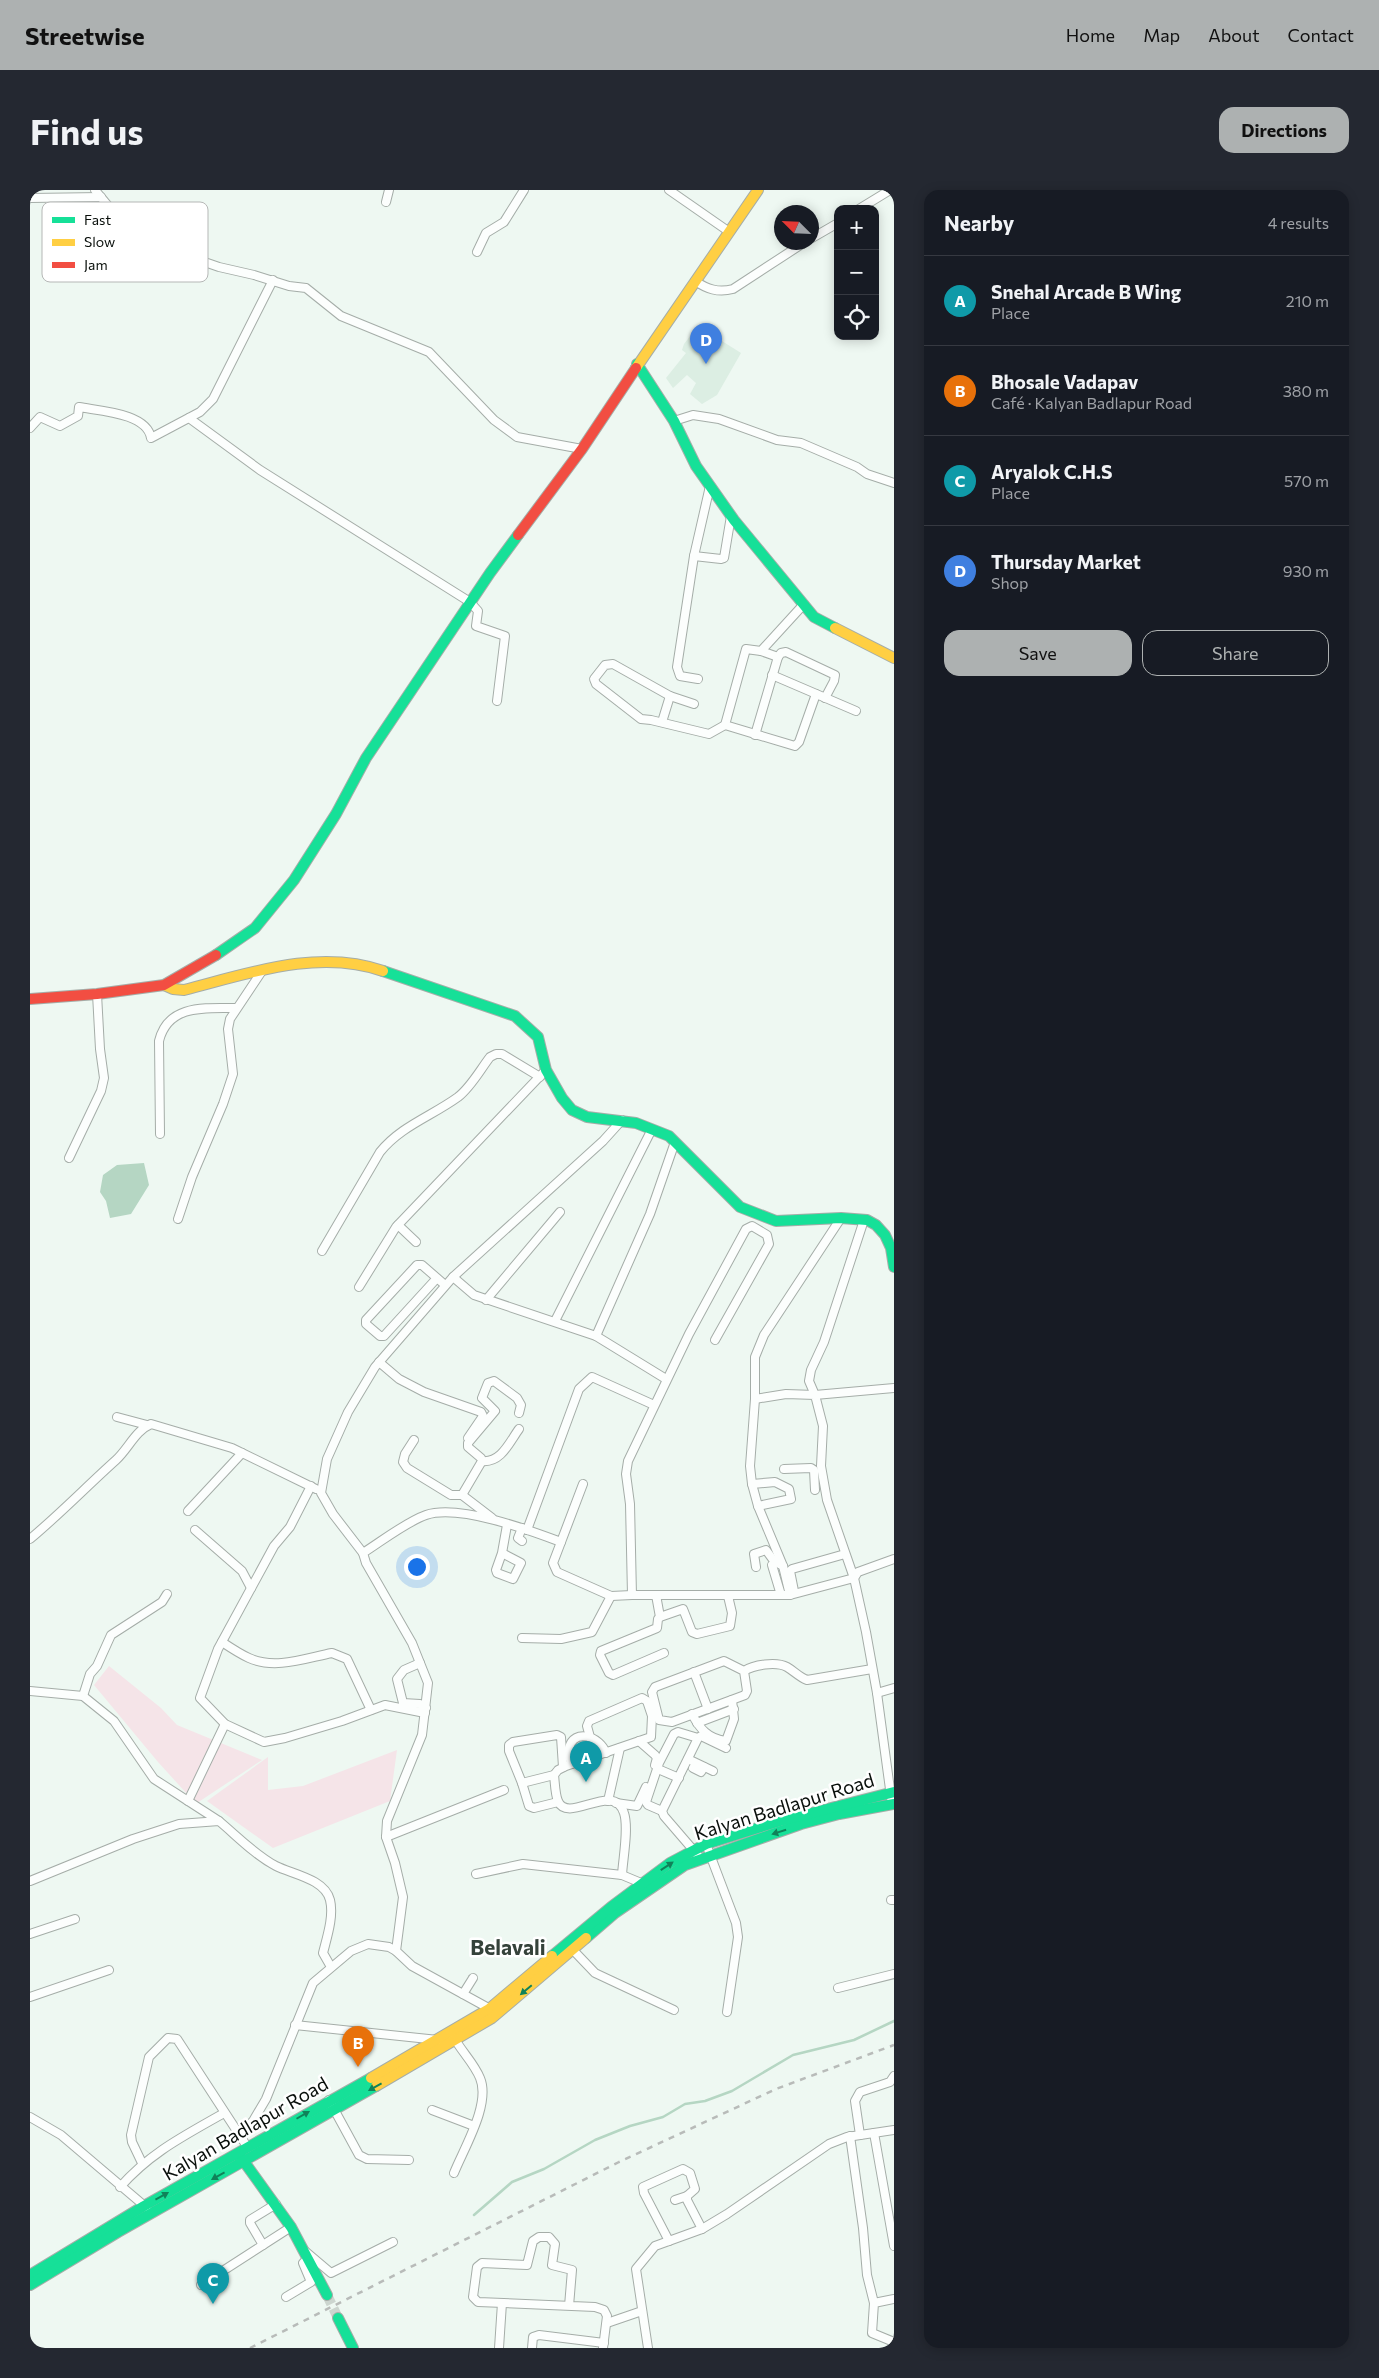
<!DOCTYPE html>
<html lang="en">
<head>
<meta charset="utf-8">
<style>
	:root { --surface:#171b24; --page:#242831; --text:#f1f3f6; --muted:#9ea1a6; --line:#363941; --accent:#adb1b1 }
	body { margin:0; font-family:Commissioner,sans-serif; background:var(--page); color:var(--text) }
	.controls { position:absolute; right:15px; top:15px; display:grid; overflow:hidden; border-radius:10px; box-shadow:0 2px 12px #0003 }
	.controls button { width:45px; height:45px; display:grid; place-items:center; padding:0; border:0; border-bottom:1px solid var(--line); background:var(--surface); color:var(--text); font:25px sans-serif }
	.compass { position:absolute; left:744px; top:15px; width:45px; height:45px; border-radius:50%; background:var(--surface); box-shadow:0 2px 12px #0003; rotate:294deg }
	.you { position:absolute; left:386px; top:1376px; width:18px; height:18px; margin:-12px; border:4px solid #fff; border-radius:50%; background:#1a73e8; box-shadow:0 0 0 8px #1a73e833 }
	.badge { display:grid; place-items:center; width:32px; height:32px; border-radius:50%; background:var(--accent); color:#fff; font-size:16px; font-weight:700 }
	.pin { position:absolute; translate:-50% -41px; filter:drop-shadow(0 1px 2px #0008) }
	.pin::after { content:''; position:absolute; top:26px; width:18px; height:15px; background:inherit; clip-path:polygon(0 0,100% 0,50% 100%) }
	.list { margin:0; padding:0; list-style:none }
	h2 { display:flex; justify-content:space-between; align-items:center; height:65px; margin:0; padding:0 20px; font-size:21px }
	h2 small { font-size:16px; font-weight:400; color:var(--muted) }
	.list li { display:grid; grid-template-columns:32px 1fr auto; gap:15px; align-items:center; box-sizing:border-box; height:90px; padding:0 20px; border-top:1px solid var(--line) }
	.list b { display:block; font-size:19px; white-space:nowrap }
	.list p { margin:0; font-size:16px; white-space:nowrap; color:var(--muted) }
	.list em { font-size:16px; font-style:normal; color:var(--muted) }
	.actions { display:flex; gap:10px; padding:15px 20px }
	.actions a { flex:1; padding:11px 0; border:1px solid var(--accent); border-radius:15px; text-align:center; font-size:18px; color:var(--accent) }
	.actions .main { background:var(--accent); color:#111 }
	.icon { flex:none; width:28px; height:28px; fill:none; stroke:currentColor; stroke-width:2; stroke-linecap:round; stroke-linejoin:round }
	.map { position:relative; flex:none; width:864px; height:2158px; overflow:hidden; border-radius:15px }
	header { display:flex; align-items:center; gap:30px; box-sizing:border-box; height:70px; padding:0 25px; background:var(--accent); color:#111 }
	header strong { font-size:24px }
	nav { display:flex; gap:28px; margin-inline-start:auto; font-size:18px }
	.intro { display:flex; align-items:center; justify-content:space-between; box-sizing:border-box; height:120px; padding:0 30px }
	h1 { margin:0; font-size:35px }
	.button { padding:12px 22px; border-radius:15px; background:var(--accent); color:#111; font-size:18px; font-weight:700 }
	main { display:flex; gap:30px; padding:0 30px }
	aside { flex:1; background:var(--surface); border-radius:15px; box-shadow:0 2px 12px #0003 }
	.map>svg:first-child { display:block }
	.built { fill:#dceee3 }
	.green { fill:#f5e4e8 }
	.water { fill:#b5d6c3 }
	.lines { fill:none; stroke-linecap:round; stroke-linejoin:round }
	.stream { stroke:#b5d6c3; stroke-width:2.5 }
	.secondary-tunnel { stroke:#ccd5cf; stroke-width:10; stroke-dasharray:10 5; stroke-linecap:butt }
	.street-casing { stroke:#a5ada8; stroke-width:10 }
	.fast-casing { stroke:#a5ada8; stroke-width:12 }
	.slow-casing { stroke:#a5ada8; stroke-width:12 }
	.jam-casing { stroke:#a5ada8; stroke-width:12 }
	.street { stroke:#fcfefd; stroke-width:8 }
	.fast { stroke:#16e098; stroke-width:10 }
	.slow { stroke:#ffcf43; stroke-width:10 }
	.jam { stroke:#f24e42; stroke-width:10 }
	.rail { stroke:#b8bbb9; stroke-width:2.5; stroke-dasharray:6 6; stroke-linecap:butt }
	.oneway { fill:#108259 }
	.labels { text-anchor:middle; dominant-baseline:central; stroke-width:5; stroke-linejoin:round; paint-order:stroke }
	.street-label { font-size:19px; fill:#090f0b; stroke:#fff }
	.quarter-label { font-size:21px; font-weight:bold; fill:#35423a; stroke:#fff }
	.key { fill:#fff; stroke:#b5b7b6; stroke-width:1 }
	.key-label { font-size:14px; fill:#090f0b }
</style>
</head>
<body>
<header>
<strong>Streetwise</strong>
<nav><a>Home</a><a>Map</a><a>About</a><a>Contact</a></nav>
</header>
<div class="intro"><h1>Find us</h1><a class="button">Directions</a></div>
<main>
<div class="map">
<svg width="864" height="2158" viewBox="0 0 864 2158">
	<rect width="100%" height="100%" fill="#eef8f2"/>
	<path class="built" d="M668,136L711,163L687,205L672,214L660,204L666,193L657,185L643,198L636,188L656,163L652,160L654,154Z"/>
	<g class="green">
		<path d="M79,1476L131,1518L147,1535L232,1570L167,1613L158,1605L128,1572L64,1495Z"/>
		<path d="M367,1560L360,1611L243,1658L177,1611L238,1567V1600L273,1596Z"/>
	</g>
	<path class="water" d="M114,973L119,995L101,1024L80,1028L76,1011L70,1002L73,985L87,975Z"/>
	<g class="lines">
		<path class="stream" d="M444,2025L482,1992L514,1979L565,1950L600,1936L633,1927L655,1914L675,1911L702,1901L763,1865L824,1850L864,1831"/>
		<path class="secondary-tunnel" d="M297,2105L308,2128"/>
		<defs>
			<g id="street">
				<path d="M65,0L84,23L114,48L134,58L189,77L224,85L259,96L276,98L311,126L399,162L464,230L487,247L552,259"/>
				<path d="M639,0L698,41"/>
				<path d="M0,8L71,7"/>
				<path d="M356,12L359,0"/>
				<path d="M829,19L860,0"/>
				<path d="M782,48L808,33"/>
				<path d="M447,62L456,43L474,32L494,0"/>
				<path d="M665,91C677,99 688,103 703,99L775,52"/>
				<path d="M159,228L230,280L440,412L448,421L446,436L475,446L467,511"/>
				<path d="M644,231L663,225L689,229L747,250L771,253L827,277L837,284L864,293"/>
				<path d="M0,238L10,227L30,236L48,226L49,217C70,221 117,223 121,248L170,222L183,209L243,90"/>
				<path d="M664,366L691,369L694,368L701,326"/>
				<path d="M774,414L731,461L716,459L695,535L765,556L769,552L786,504"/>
				<path d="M748,467L751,463L756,462L805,485L804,491L795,508"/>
				<path d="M742,485L826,521"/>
				<path d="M668,489L650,486L647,477L664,366L680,296"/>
				<path d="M664,514L640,506L583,474L575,475L564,489L566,494L611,529L621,530L679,544L695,535"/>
				<path d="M632,532L640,506"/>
				<path d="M725,545L748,467L731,461"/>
				<path d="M130,944L129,851C138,814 175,818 206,818"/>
				<path d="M39,968L71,901L74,888L70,859L67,804"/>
				<path d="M148,1029L162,987L193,914L203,884L198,839L200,829L232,781"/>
				<path d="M834,1030L794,1152L781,1180L779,1191L785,1205L864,1198"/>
				<path d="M368,1035L386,1052"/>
				<path d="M292,1061L350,962C371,936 402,926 428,907C441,897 450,880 460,867L466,864H472L510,887"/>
				<path d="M423,1087L444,1105L566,1146L636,1189"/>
				<path d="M407,1088L354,1146H350L336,1134V1130L387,1075H392L415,1095"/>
				<path d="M329,1097L366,1037L513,883"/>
				<path d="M456,1110L530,1022"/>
				<path d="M525,1131L622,939"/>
				<path d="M566,1146L620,1024L645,952"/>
				<path d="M349,1172L369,1189L394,1202L451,1222L453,1226L438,1248"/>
				<path d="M725,1209L756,1204L785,1205L793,1236L791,1276L797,1310L824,1388L836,1442L847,1503L862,1614"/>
				<path d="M87,1227L117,1235"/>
				<path d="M384,1250L375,1264L373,1272L377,1278L421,1305H432L462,1328"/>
				<path d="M452,1271C471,1273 479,1253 489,1239"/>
				<path d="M754,1279L781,1278L784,1280L785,1300"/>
				<path d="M722,1294L745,1292L759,1299L761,1309L728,1316"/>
				<path d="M281,1296L260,1337L244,1356L188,1459L170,1508L195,1534L234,1552L255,1548L312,1531L355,1515L395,1523"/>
				<path d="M432,1305L452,1271L451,1268L438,1257V1253L465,1221L452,1208L458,1193L464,1191L487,1208L491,1215L489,1223"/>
				<path d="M158,1321L212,1263"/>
				<path d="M492,1338L488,1348L492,1351"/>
				<path d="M165,1340L212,1381L221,1398"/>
				<path d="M497,1340L549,1199L562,1187L624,1215"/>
				<path d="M0,1349C30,1324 57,1296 86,1270C98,1259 106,1240 121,1234L202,1258L286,1299"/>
				<path d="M531,1352L553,1294"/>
				<path d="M333,1363L303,1324L291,1303L297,1269L318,1222L345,1177L423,1087L573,951L592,930"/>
				<path d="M472,1363L466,1380L467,1383L483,1389L491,1373L472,1363L477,1335"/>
				<path d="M742,1375L751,1405"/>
				<path d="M726,1377L724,1364L736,1360L744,1371L753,1376"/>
				<path d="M764,1401L760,1381L762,1379L815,1364"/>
				<path d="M602,1405L600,1314L596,1284L598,1271L659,1144L716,1039L722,1036L737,1045L739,1054L685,1150"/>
				<path d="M626,1405L630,1427"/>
				<path d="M760,1405L753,1376L728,1316L722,1294L720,1276L725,1209V1167L734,1145L811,1028"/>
				<path d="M492,1448L531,1449L562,1442L581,1406"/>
				<path d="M192,1452C201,1458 210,1464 219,1468C245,1480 276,1468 302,1463L317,1469L341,1520"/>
				<path d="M634,1463L583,1485L579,1483L570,1465L571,1461L627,1438L628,1429L630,1427L653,1419L662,1442L667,1444L700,1436L702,1423L698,1406"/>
				<path d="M390,1473L374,1480L367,1489L373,1513L390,1514L396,1518"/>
				<path d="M714,1481L694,1471L625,1497L622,1502L629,1530L642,1532L715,1505L717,1501L714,1481C723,1475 746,1471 757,1477C764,1481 769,1487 777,1490L842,1479"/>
				<path d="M664,1482L678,1519"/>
				<path d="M0,1501L53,1506L84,1531L124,1589L189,1631"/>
				<path d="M847,1503L864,1498"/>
				<path d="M53,1506L60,1484L67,1476L81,1445L132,1412L137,1404"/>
				<path d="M662,1524C670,1539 678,1549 696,1551L704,1529L702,1510"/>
				<path d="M667,1533L704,1519"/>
				<path d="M560,1547L557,1536L559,1531L612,1508L617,1511L622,1526L621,1547L536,1576L528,1580L524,1585C525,1593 525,1604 528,1611C538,1635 584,1590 594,1623C599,1638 593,1668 592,1685"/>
				<path d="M609,1551L625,1565L627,1568L625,1575"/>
				<path d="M658,1569L683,1581"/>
				<path d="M541,1574C540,1569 538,1563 539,1558C544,1538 570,1546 576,1563"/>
				<path d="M663,1578L671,1582L674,1577"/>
				<path d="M628,1579L649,1588"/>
				<path d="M524,1585L492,1593L479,1561V1555L483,1552L527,1545L531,1547L533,1577"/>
				<path d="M492,1593L499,1616L504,1618L528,1612"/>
				<path d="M158,1611L195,1534"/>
				<path d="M578,1611L590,1558"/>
				<path d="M586,1613L607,1616L616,1597"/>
				<path d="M632,1621L618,1615L616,1612L629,1573L644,1544L648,1542L668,1548"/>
				<path d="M356,1647L474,1600"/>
				<path d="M676,1654L706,1733L708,1747L697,1822"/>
				<path d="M671,1669L634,1626L632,1621L668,1548L671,1546L696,1558"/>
				<path d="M446,1684L493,1674L592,1685L616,1695"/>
				<path d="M0,1691L103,1649L149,1634L189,1631C207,1646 225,1665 246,1676C262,1684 295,1689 300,1710C304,1726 297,1747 293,1763L301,1777"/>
				<path d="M861,1710H864"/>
				<path d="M0,1744L45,1729"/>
				<path d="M537,1758L543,1760L565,1783L644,1820"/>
				<path d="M808,1798L864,1784"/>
				<path d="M433,1804L443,1788"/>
				<path d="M0,1807L79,1780"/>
				<path d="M462,1820L382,1776L366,1761L373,1707L365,1673L356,1647L357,1631L392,1545L398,1493L382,1453L336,1373L333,1363C352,1351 376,1332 396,1325C429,1314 499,1340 531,1352L523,1373L527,1382L581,1406L602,1405H760L824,1388L828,1382L864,1369"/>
				<path d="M265,1835L408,1850"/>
				<path d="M423,1846C431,1861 444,1873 450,1888C461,1914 434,1958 424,1983"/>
				<path d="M299,1910L329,1965L337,1969L379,1970"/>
				<path d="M402,1920L444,1936"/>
				<path d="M0,1927L31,1945L117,2018"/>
				<path d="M844,1943L864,2056"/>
				<path d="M830,1945L825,1911L830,1902L860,1892L864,1886"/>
				<path d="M209,1946L223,1931L236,1909L283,1793L321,1761L338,1754L359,1757L366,1761"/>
				<path d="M820,1946L833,2038L837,2085L844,2113"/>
				<path d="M112,1973L102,1952L101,1945L119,1867L138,1848L147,1849L218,1958"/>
				<path d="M90,1997C121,1962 154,1946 194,1923"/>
				<path d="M645,2010L657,2006"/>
				<path d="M639,2051L614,2003L613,1997L653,1979L660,1983L665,1999L657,2006V2010L672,2039"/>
				<path d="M233,2055L220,2033V2030L246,2014"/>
				<path d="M275,2061L301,2083L363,2052"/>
				<path d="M171,2095L261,2037"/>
				<path d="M256,2107L281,2092L273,2073L277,2069"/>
				<path d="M864,2109L844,2113L842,2143L864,2152"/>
				<path d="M539,2116L542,2080L522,2075L525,2054L519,2047H509L503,2051L497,2075L452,2073L447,2077L443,2107L448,2112L565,2117L574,2120L577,2126L573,2158"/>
				<path d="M577,2133L612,2121"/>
				<path d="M469,2158L472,2113"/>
				<path d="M502,2158L503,2147L509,2145L574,2153"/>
				<path d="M618,2158L606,2079L625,2056L672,2039L697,2024L799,1954L817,1947L864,1940"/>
			</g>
			<g id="fast">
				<path d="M607,174L644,231L666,276L704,330L784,427L805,438"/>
				<path d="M186,765L225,738L264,690L306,624L336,568L460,383L488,345"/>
				<path d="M353,781L485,826L508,847L516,880L532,908L542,920L557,927L606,933L639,946L710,1017L746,1031L811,1028L837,1030L846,1035L855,1045L861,1058L864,1077"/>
				<path d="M556,1748L585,1723L655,1675L771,1634L809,1624L864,1614"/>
				<path d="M522,1766L581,1717L640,1673L676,1654L750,1631L864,1602"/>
				<path d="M210,1966L261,2037L297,2105"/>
				<path d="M0,2085L114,2016L341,1888"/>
				<path d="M0,2095L88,2042L346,1896"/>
				<path d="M308,2128L323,2158"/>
			</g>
			<g id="slow">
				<path d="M606,178L728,0"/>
				<path d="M805,438L864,468"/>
				<path d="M134,795L143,799L154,800C217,784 288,758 353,781"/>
				<path d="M341,1888L459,1819L522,1766"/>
				<path d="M346,1896L462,1828L556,1748"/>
			</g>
			<g id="jam">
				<path d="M488,345L552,259L606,178"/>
				<path d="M0,809L67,804L134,795L186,765"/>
			</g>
		</defs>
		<use href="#street" class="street-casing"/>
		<use href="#fast" class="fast-casing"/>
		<use href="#slow" class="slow-casing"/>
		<use href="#jam" class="jam-casing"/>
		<use href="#street" class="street"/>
		<use href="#fast" class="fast"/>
		<use href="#slow" class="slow"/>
		<use href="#jam" class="jam"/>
		<path class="rail" d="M220,2158L589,1972L746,1899L864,1855"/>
	</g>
	<defs><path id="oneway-solid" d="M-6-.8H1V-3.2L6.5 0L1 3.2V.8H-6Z" transform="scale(1.25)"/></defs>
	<g class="oneway">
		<use href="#oneway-solid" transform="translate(749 1642) rotate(162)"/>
		<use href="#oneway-solid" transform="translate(637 1676) rotate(-33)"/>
		<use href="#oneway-solid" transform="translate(496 1800) rotate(140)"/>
		<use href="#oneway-solid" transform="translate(345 1897) rotate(151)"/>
		<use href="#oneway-solid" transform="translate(273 1925) rotate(-30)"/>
		<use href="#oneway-solid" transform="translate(188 1986) rotate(151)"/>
		<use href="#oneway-solid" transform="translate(132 2006) rotate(-29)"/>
	</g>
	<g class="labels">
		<g class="street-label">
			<text transform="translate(754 1616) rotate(-17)">Kalyan Badlapur Road</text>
			<text transform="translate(215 1938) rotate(-30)">Kalyan Badlapur Road</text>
		</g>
		<g class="quarter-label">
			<text x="478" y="1756">Belavali</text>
		</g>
	</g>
	<rect x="12" y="12" width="166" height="80" rx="8" class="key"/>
	<rect x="22" y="27" width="23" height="6" fill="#16e098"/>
	<rect x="22" y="49" width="23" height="7" fill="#ffcf43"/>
	<rect x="22" y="72" width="23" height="6" fill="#f24e42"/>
	<g class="key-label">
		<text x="54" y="35">Fast</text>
		<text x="54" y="57">Slow</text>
		<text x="54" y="80">Jam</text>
	</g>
</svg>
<div class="controls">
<button>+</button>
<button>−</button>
<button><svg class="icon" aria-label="locate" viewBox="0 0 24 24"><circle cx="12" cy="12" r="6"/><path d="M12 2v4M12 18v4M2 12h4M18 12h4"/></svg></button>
</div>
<svg class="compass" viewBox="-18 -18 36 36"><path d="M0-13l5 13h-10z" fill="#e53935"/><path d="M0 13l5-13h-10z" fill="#9ea1a6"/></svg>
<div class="you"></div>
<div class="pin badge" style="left:556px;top:1592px;background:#0f9aa8">A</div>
<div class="pin badge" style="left:328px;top:1877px;background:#e8710a">B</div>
<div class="pin badge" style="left:183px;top:2114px;background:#0f9aa8">C</div>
<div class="pin badge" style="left:676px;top:174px;background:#3f7fe0">D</div>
</div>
<aside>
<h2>Nearby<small>4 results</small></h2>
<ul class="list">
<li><span class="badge" style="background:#0f9aa8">A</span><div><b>Snehal Arcade B Wing</b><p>Place</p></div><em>210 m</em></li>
<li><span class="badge" style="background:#e8710a">B</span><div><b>Bhosale Vadapav</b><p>Café · Kalyan Badlapur Road</p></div><em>380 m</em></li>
<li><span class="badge" style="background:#0f9aa8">C</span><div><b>Aryalok C.H.S</b><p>Place</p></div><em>570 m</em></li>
<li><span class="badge" style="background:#3f7fe0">D</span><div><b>Thursday Market</b><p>Shop</p></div><em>930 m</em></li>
</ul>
<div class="actions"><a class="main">Save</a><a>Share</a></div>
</aside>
</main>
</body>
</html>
